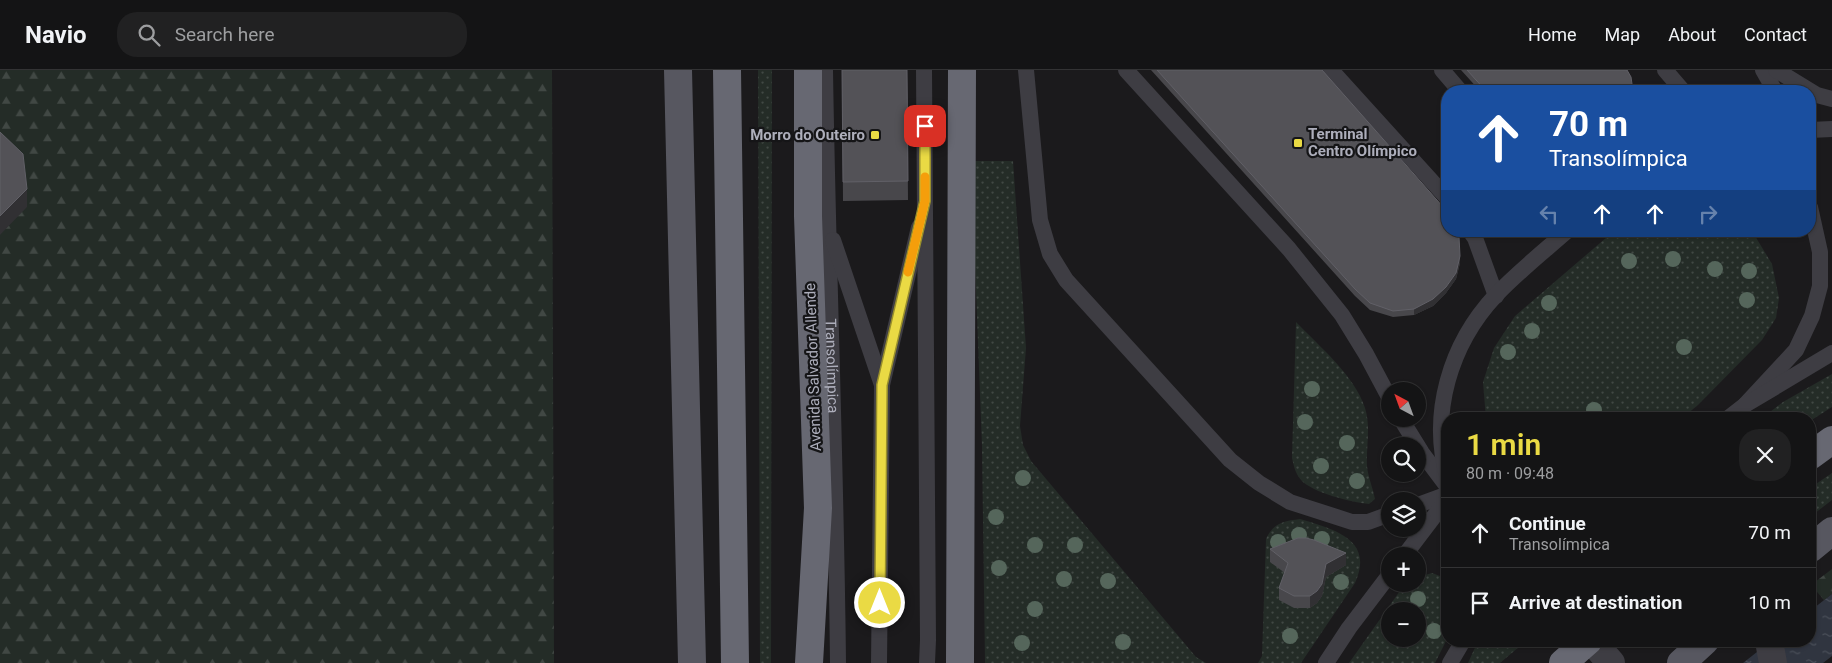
<!DOCTYPE html>
<html lang="en">
<head>
<meta charset="utf-8">
<style>
  body { margin:0; font-family:Roboto,sans-serif; background:#212122; color:#f1f3f6; height:100vh; display:flex; flex-direction:column; font-size:19px; white-space:nowrap }
  * { box-sizing:border-box; margin:0 }
  p { font-size:16px; color:#9d9ea0 }
  .icon { flex:none; width:28px; height:28px; fill:none; stroke:currentColor; stroke-width:2; stroke-linecap:round; stroke-linejoin:round }
  .map { position:relative; flex:1; overflow:hidden }
  .side { position:absolute; left:1441px; top:342px; width:375px; height:235px; display:flex; flex-direction:column; background:#141415; border-radius:20px; box-shadow:0 1px 4px #0004,0 0 0 1px #333334 }
  .side>* { flex:none }
  .guide { position:absolute; left:1441px; top:15px; width:375px; height:152px; border-radius:20px; box-shadow:0 1px 4px #0004,0 0 0 1px #333334; background:#1a4fa0; color:#fff; overflow:hidden }
  .needle { width:32px; rotate:319deg }
  .controls { position:absolute; left:1381px; top:312px; display:grid; gap:10px }
  .controls a { display:grid; place-items:center; width:45px; height:45px; border-radius:50%; background:#141415; box-shadow:0 1px 4px #0004,0 0 0 1px #333334; font-size:25px }
  .pin { position:absolute; display:grid; place-items:center; width:42px; height:42px; color:#fff; margin:-21px; border-radius:10px; box-shadow:0 2px 8px #0006 }
  .me { position:absolute; width:55px; margin:-28px; rotate:0deg; stroke-linejoin:round; filter:drop-shadow(0 0 4px #0008) }
  .turn { display:flex; align-items:center; gap:18px; height:105px; padding:0 25px; font-size:22px }
  .turn .icon { width:65px; height:65px; stroke-width:2.5 }
  .turn b { display:block; font-size:35px; line-height:42px }
  .lanes { display:flex; align-items:center; height:48px; padding:0 25px; background:#0003; justify-content:center; gap:25px; direction:ltr }
  .lanes .off { opacity:.35 }
  .round { display:grid; place-items:center; flex:none; width:52px; height:52px; border-radius:20px; background:#212122 }
  .summary { display:flex; align-items:center; justify-content:space-between; height:85px; padding:0 25px }
  h1 { font-size:30px; font-weight:600; line-height:38px; color:#eada44 }
  ul { padding:0; list-style:none }
  li { display:flex; align-items:center; gap:15px; height:70px; padding:0 25px; border-top:1px solid #333334 }
  li div { flex:1 }
  li b { display:block; font-size:19px }
  li em { font-style:normal }
  header { display:flex; align-items:center; gap:30px; box-sizing:border-box; height:70px; padding:0 25px; background:#141415; border-bottom:1px solid #333334 }
  header strong { font-size:24px }
  nav { display:flex; gap:28px; margin-inline-start:auto; font-size:18px }
  .search { width:350px; height:45px; background:#212122; display:flex; align-items:center; gap:12px; box-sizing:border-box; padding:0 18px; border-radius:20px; color:#9d9ea0; font-size:19px }
  .map>svg:first-child { display:block }
  .grass { fill:url(#grass-dots); fill-rule:evenodd }
  .forest { fill:url(#forest-firs) }
  .water { fill:url(#water-ripples) }
  .lines { fill:none; stroke-linecap:round; stroke-linejoin:round }
  .lane { stroke:#3e3d43; stroke-width:16 }
  .street { stroke:#3e3d43; stroke-width:28 }
  .primary { stroke:#575760; stroke-width:28 }
  .highway { stroke:#676872; stroke-width:28 }
  .tree { fill:#55665b }
  .wall { fill:#48474b }
  .shaded-wall { fill:#313033 }
  .building { fill:#535257; stroke:#616067 }
  .route-casing { stroke:#988e2c; stroke-width:12 }
  .route { stroke:#eada44; stroke-width:9 }
  .slow { stroke:#f59e0b; stroke-width:9 }
  .poi-dot { fill:#eada44; stroke:#151517; stroke-width:2 }
  .labels { text-anchor:middle; stroke-width:4.5; stroke-linejoin:round; paint-order:stroke }
  .poi-label { font-size:15px; font-weight:bold; fill:#adaebb; stroke:#151517; text-anchor:start }
  .street-label { font-size:15px; fill:#adaebb; stroke:#151517 }
</style>
</head>
<body>
<header>
<strong>Navio</strong>
<div class="search"><svg class="icon" aria-label="search" viewBox="0 0 24 24"><circle cx="10" cy="10" r="6"/><path d="M15 15l6 6"/></svg>Search here</div>
<nav><a>Home</a><a>Map</a><a>About</a><a>Contact</a></nav>
</header>
<div class="map">
<svg width="1832" height="593" viewBox="0 0 1832 593">
  <defs>
    <pattern id="grass-dots" width="8" height="8" patternUnits="userSpaceOnUse" patternTransform="scale(1.25)"><rect width="8" height="8" fill="#242c27"/><path d="M2 2h.1M6 6h.1" fill="none" stroke="#414844" stroke-width="1.8" stroke-linecap="round"/></pattern>
    <pattern id="forest-firs" width="22" height="20" patternUnits="userSpaceOnUse" patternTransform="scale(1.25)"><rect width="22" height="20" fill="#242c27"/><path d="M5 1l3.5 6h-7zM16 11l3.5 6h-7z" fill="#414844"/></pattern>
    <pattern id="water-ripples" width="26" height="14" patternUnits="userSpaceOnUse" patternTransform="scale(1.25)"><rect width="26" height="14" fill="#303540"/><path d="M2 4q2-2 4 0t4 0M15 11q2-2 4 0t4 0" fill="none" stroke="#4b505a"/></pattern>
  </defs>
  <rect width="100%" height="100%" fill="#1b1a1c"/>
  <!-- grass -->
  <path class="grass" d="M758,0H772L771,593H760Z
    M971,91H1013L1026,278L1020,356L1023,375L1031,391L1196,587L1206,593H985L982,376Z
    M1614,161H1752L1772,194L1779,228L1776,248L1762,270L1698,335L1681,349H1486L1483,312L1494,278L1515,246Z
    M1296,252C1319,276 1355,306 1365,338C1371,357 1366,377 1367,396C1368,407 1373,418 1375,429L1369,434C1351,432 1313,423 1301,410C1295,403 1294,396 1292,388Z
    M1832,304V337L1810,351V349H1761L1783,332Z
    M1832,403V430L1810,447V418Z
    M1300,449C1333,459 1375,469 1355,513L1301,593H1258L1262,586L1266,469C1273,453 1284,451 1300,449Z
    M1432,503L1448,509L1447,569L1435,593H1349L1402,518L1407,514H1418V507ZM1390,541H1418V569H1390Z
    M1478,571H1526L1500,593H1468Z"/>
  <!-- forest -->
  <path class="forest" d="M0,0H552L554,593H0Z
    M1832,499V524L1824,530L1811,515Z"/>
  <!-- water -->
  <path class="water" d="M1832,524V586L1823,593H1743L1771,571H1810V541Z"/>
  <g class="lines">
    <!-- lane -->
    <g class="lane">
      <path id="s1" d="M825,0C828,198 836,395 838,593"/>
      <path d="M924,0L928,570L927,593"/>
      <path d="M1026,0L1040,150L1050,184L1066,210L1230,390L1259,413L1290,432L1352,452H1368L1390,444"/>
      <path d="M1126,0L1289,179L1342,245L1366,284L1390,329"/>
      <path d="M1331,0L1448,129"/>
      <path d="M1442,0L1460,21"/>
      <path d="M1665,0L1683,21"/>
      <path d="M1763,0L1775,21"/>
      <path d="M1776,0L1817,25L1832,29"/>
      <path d="M1810,60L1832,59"/>
      <path d="M1470,161L1475,168L1496,226"/>
      <path d="M833,170L882,315"/>
      <path d="M1745,335L1796,280L1812,246L1820,216V182L1810,137"/>
      <path d="M1401,349L1422,383L1446,415"/>
      <path d="M1727,349L1745,335L1832,283"/>
      <path d="M1448,409C1429,344 1450,274 1496,225C1518,202 1543,182 1567,161"/>
      <path d="M1418,435L1448,424"/>
      <path d="M1404,486L1448,428"/>
      <path d="M879,593L882,315L919,157"/>
      <path d="M1326,593L1349,558L1390,504"/>
      <path d="M1450,593L1463,571"/>
    </g>
    <!-- street -->
    <path class="street" d="M1592,571L1611,593
      M1769,571L1773,593"/>
    <!-- primary -->
    <path class="primary" d="M678,0L692,593
      M1810,479L1832,461
      M1681,593L1705,571"/>
    <!-- highway -->
    <path class="highway" d="M727,0L735,593
      M808,0V146L818,438L809,593
      M1810,386L1832,370
      M960,593L962,0
      M1563,593L1588,571"/>
  </g>
  <!-- trees -->
  <g class="tree">
    <circle cx="1673" cy="189" r="8"/>
    <circle cx="1629" cy="191" r="8"/>
    <circle cx="1715" cy="199" r="8"/>
    <circle cx="1749" cy="201" r="8"/>
    <circle cx="1747" cy="230" r="8"/>
    <circle cx="1549" cy="233" r="8"/>
    <circle cx="1532" cy="261" r="8"/>
    <circle cx="1684" cy="277" r="8"/>
    <circle cx="1508" cy="282" r="8"/>
    <circle cx="1312" cy="319" r="8"/>
    <circle cx="1594" cy="340" r="8"/>
    <circle cx="1305" cy="352" r="8"/>
    <circle cx="1347" cy="373" r="8"/>
    <circle cx="1321" cy="396" r="8"/>
    <circle cx="1023" cy="408" r="8"/>
    <circle cx="1357" cy="411" r="8"/>
    <circle cx="996" cy="447" r="8"/>
    <circle cx="1299" cy="465" r="8"/>
    <circle cx="1322" cy="469" r="8"/>
    <circle cx="1278" cy="472" r="8"/>
    <circle cx="1035" cy="475" r="8"/>
    <circle cx="1075" cy="475" r="8"/>
    <circle cx="999" cy="498" r="8"/>
    <circle cx="1064" cy="509" r="8"/>
    <circle cx="1108" cy="511" r="8"/>
    <circle cx="1341" cy="512" r="8"/>
    <circle cx="1418" cy="529" r="8"/>
    <circle cx="1035" cy="539" r="8"/>
    <circle cx="1434" cy="561" r="8"/>
    <circle cx="1290" cy="566" r="8"/>
    <circle cx="1123" cy="572" r="8"/>
    <circle cx="1022" cy="573" r="8"/>
  </g>
  <!-- wall -->
  <path class="wall" d="M842,0H907L908,130L843,131Z
    M1151,0H1322L1460,193L1456,209L1446,223L1433,236L1414,245L1393,247L1370,240L1355,226Z
    M1461,0H1627L1633,21H1480Z
    M1270,479L1346,495L1326,507L1322,526L1317,533L1310,538H1294L1279,530V518L1285,503L1270,492Z"/>
  <!-- shaded-wall -->
  <path class="shaded-wall" d="M27,119V137L0,165V146Z
    M1460,186V193L1456,209L1446,223L1433,236L1414,245V239Z
    M1346,483V495L1326,507L1322,526L1317,533L1310,538V526L1326,494Z"/>
  <!-- building -->
  <path class="building" d="M842,0H907L908,111L843,112Z
    M1157,0H1322L1444,138L1448,144V161H1457L1459,167L1460,186L1456,203L1446,217L1433,229L1414,239L1393,241L1370,233L1355,219Z
    M1467,0H1627L1631,7L1633,21H1486Z
    M0,62L23,84L27,119L0,146Z
    M1298,468H1306L1314,470L1346,483L1326,494L1322,514L1317,521L1310,526H1294L1279,518L1288,493L1270,479Z"/>
  <g class="lines">
    <defs>
      <path id="route" d="M880,533L882,315L925,131V56"/>
    </defs>
    <!-- route casing -->
    <use href="#route" class="route-casing"/>
    <!-- route -->
    <use href="#route" class="route"/>
    <!-- slow -->
    <path class="slow" d="M908,202L925,131V107"/>
  </g>
  <!-- markers -->
  <g class="poi-dot">
    <rect x="870" y="60" width="10" height="10" rx="2.5"/>
    <rect x="1293" y="68" width="10" height="10" rx="2.5"/>
  </g>
  <g class="labels">
    <!-- poi labels -->
    <g class="poi-label">
      <text x="1308" y="69">Terminal<tspan x="1308" dy="17">Centro Olímpico</tspan></text>
      <text x="865" y="70" text-anchor="end">Morro do Outeiro</text>
    </g>
    <!-- street labels -->
    <g class="street-label">
      <text dy="5" stroke="none"><textPath href="#s1" startOffset="296">Transolímpica</textPath></text>
      <text transform="translate(813 297) rotate(-92)" y="5">Avenida Salvador Allende</text>
    </g>
  </g>
</svg>
<div class="controls">
<a><svg class="needle" viewBox="-14 -14 28 28"><path d="M0-13l5 13h-10z" fill="#e53935"/><path d="M0 13l5-13h-10z" fill="#9d9ea0"/></svg></a>
<a><svg class="icon" aria-label="search" viewBox="0 0 24 24"><circle cx="10" cy="10" r="6"/><path d="M15 15l6 6"/></svg></a>
<a><svg class="icon" aria-label="layers" viewBox="0 0 24 24"><path d="M12 4l9 5-9 5-9-5zM3 14l9 5 9-5"/></svg></a>
<a>+</a>
<a>−</a>
</div>
<div class="pin" style="left:925px;top:56px;background:#d93025"><svg class="icon" aria-label="arrive" viewBox="0 0 24 24"><path d="M6 21V4h12l-3 4 3 4H6"/></svg></div>
<svg class="me" style="left:880px;top:533px" viewBox="-20 -20 40 40"><circle r="17" fill="#eada44" stroke="#fff" stroke-width="3"/><path d="M0-11L8 9 0 5-8 9z" fill="#fff"/></svg>
<div class="guide">
<div class="turn"><svg class="icon" aria-label="ahead" viewBox="0 0 24 24"><path d="M12 20V5M6 11l6-6 6 6"/></svg><div><b>70 m</b>Transolímpica</div></div>
<div class="lanes"><svg class="icon off" aria-label="left" viewBox="0 0 24 24"><path d="M17 20v-9H6M10 6l-5 5 5 5"/></svg><svg class="icon" aria-label="ahead" viewBox="0 0 24 24"><path d="M12 20V5M6 11l6-6 6 6"/></svg><svg class="icon" aria-label="ahead" viewBox="0 0 24 24"><path d="M12 20V5M6 11l6-6 6 6"/></svg><svg class="icon off" aria-label="right" viewBox="0 0 24 24"><path d="M7 20v-9h11M14 6l5 5-5 5"/></svg></div>
</div>
<section class="side">
<div class="summary"><div><h1>1 min</h1><p>80 m · 09:48</p></div><a class="round"><svg class="icon" aria-label="close" viewBox="0 0 24 24"><path d="M6 6l12 12M18 6L6 18"/></svg></a></div>
<ul>
<li><svg class="icon" aria-label="ahead" viewBox="0 0 24 24"><path d="M12 20V5M6 11l6-6 6 6"/></svg><div><b>Continue</b><p>Transolímpica</p></div><em>70 m</em></li>
<li><svg class="icon" aria-label="arrive" viewBox="0 0 24 24"><path d="M6 21V4h12l-3 4 3 4H6"/></svg><div><b>Arrive at destination</b></div><em>10 m</em></li>
</ul>
</section>
</div>
</body>
</html>
